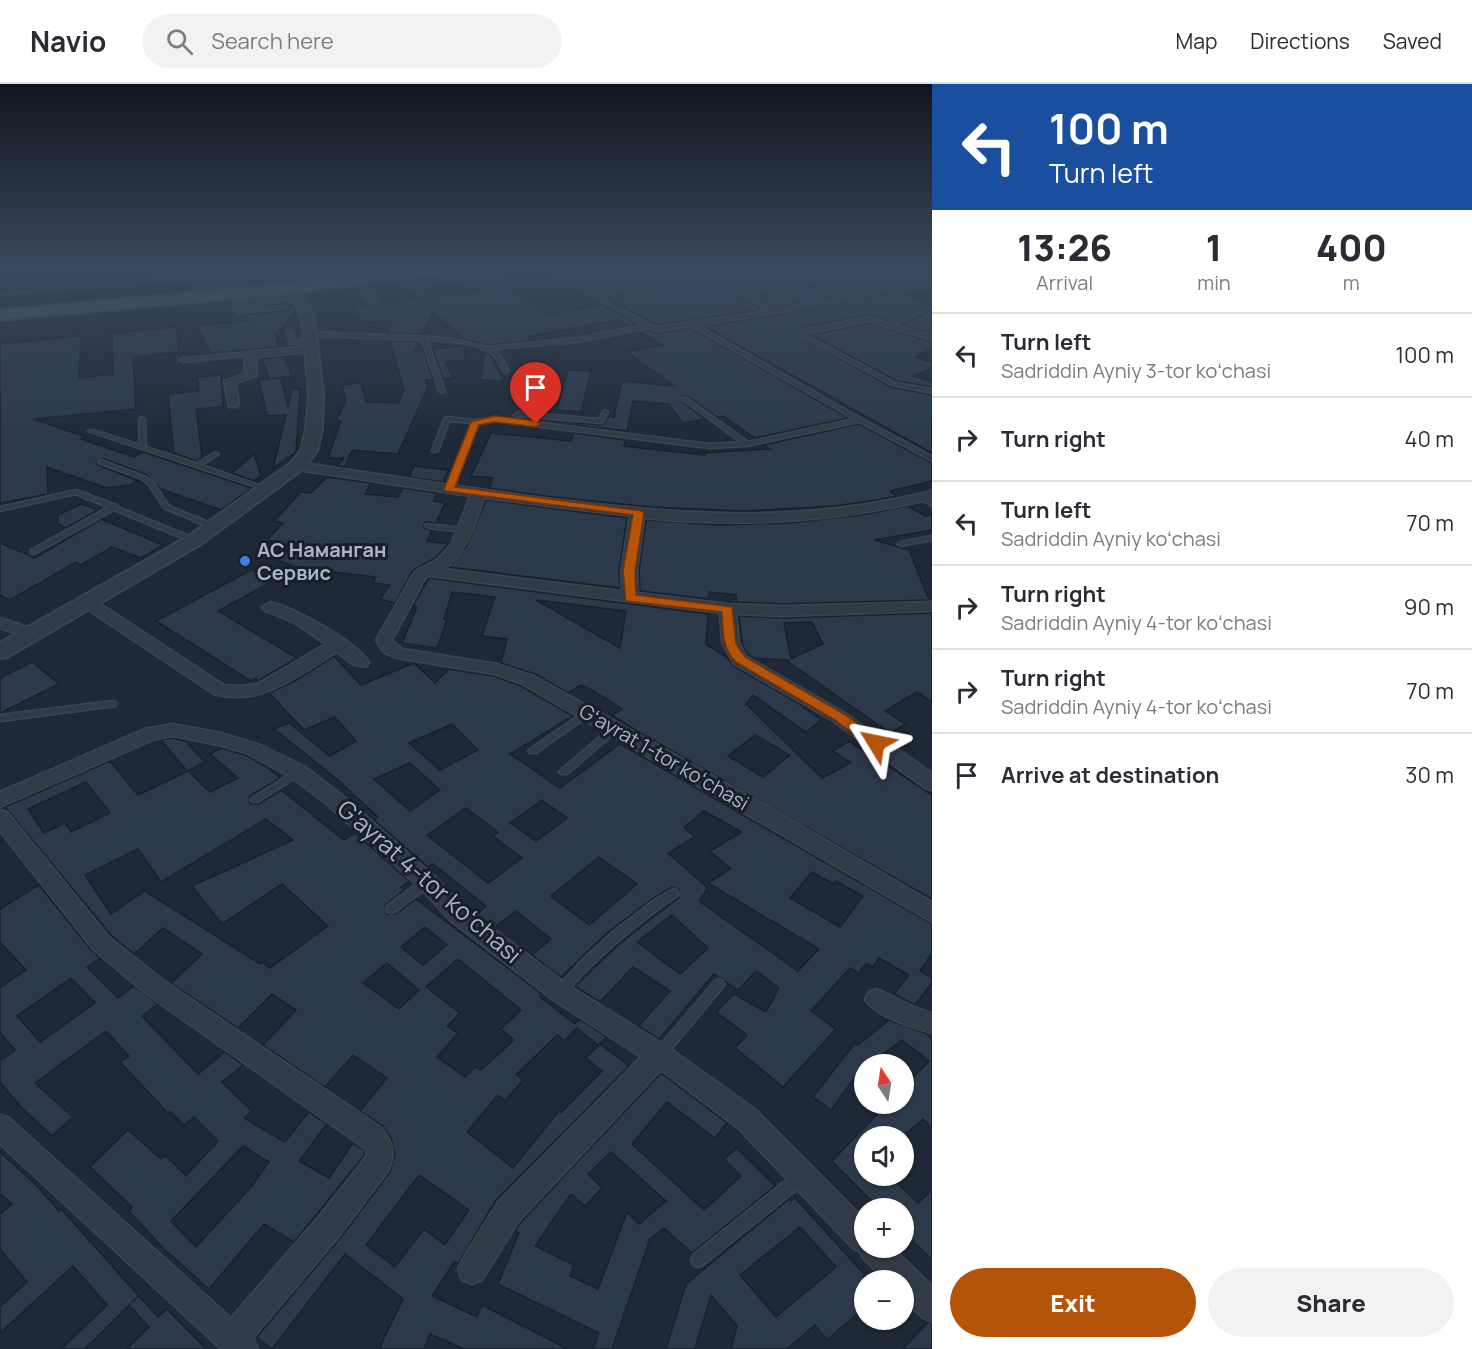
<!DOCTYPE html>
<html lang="en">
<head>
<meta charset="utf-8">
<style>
  body { margin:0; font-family:Manrope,sans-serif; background:#f2f2f3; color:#2b2b33; height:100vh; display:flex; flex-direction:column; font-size:22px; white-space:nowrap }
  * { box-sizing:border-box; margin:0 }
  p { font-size:20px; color:#7c7c81 }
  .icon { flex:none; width:33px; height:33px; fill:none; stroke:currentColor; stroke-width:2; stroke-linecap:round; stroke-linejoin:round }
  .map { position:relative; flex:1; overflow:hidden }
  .drawer { display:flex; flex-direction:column; background:#fff; width:540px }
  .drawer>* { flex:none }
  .banner { background:#1a4fa0; color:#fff; overflow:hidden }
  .needle { width:39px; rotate:348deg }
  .tools { position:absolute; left:854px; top:970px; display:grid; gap:12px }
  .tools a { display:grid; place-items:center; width:60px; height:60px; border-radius:50%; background:#fff; box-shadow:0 2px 4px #0004; font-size:30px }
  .pin { position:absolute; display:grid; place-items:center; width:51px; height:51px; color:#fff; margin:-62px -26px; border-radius:50% 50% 50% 0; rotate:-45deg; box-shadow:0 0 6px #0007 }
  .pin .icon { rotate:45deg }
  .me { position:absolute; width:66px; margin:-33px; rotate:305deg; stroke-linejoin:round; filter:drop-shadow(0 0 4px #0008) }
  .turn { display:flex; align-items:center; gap:21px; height:126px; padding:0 18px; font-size:27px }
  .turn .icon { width:78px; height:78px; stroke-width:2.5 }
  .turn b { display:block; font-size:42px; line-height:51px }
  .eta { display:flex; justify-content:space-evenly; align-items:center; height:102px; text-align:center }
  .eta b { font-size:36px; font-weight:800; line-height:42px }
  .button { display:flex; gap:12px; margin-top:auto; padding:12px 18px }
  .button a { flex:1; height:69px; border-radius:36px; background:#b45309; color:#fff; font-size:24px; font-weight:800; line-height:69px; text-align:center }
  .button a+a { background:#f2f2f3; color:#2b2b33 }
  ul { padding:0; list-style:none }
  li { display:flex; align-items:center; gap:18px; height:84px; padding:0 18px; border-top:2px solid #e1e1e2 }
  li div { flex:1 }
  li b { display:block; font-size:22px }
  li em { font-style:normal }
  header { display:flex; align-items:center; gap:36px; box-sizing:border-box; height:84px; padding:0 30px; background:#fff; border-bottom:2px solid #e1e1e2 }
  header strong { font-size:28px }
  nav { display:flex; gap:33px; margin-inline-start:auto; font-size:21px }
  .search { width:420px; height:54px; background:#f2f2f3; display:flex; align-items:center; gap:15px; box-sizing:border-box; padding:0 21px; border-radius:33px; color:#7c7c81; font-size:22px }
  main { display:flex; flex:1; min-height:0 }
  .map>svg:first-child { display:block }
  .building { fill:#2c394b; stroke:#19212d; stroke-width:1.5; fill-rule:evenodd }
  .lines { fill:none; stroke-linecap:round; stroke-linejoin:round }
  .service-casing { stroke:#3b4350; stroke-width:3 }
  .minor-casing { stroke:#3b4350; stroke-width:3 }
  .tertiary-casing { stroke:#3b4350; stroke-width:4 }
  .primary-casing { stroke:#3b4350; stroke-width:4 }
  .service { fill:#313a47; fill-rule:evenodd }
  .minor { fill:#313a47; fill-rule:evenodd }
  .tertiary { fill:#313a47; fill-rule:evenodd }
  .primary { fill:#4f5967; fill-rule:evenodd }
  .route { fill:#b45309; stroke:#753606; stroke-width:1.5 }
  .shop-dot { fill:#3f7fe0; stroke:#171f2b; stroke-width:2 }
  .labels { text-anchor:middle; stroke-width:6; stroke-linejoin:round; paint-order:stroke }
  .poi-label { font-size:20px; font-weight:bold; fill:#abb4c4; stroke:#171f2b; text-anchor:start }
  .street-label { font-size:20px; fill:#abb4c4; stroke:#171f2b }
  .near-street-label { font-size:24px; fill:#abb4c4; stroke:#171f2b }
</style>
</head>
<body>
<header>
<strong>Navio</strong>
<div class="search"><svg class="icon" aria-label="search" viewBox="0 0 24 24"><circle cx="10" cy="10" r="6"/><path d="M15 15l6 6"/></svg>Search here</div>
<nav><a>Map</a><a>Directions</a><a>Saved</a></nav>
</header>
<main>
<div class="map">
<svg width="932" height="1265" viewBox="0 0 932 1265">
  <rect width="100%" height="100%" fill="#1e2836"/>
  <!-- building -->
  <path class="building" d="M660,185H716L595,207L575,195L598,192L603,195Z
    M728,185H861V187L745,206L721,190Z
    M919,189L932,194V206L907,211L932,222V250L901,241L931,226L924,222L890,238L869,231L804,243L796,250L891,303L932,311V369L704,242L772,232L909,205L911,199L904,193Z
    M880,191L899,200L773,224L754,212Z
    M713,195L761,226L658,241L606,213Z
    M509,202L547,231L603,221L637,240L629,242L619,236L529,252L533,255L519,258L487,261L464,255L433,228L422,250L387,249L393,236L364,239L352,224L368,222L356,205L372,203L386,220Z
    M295,223L296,227L276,250L278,263L211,269L196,241L248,237L246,231L284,227Z
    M869,239L932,258V265L915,273L932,279V283L914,292L932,298V303L897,297L811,251Z
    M176,243L179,268L133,273L136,325L33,335L86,353L81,355L134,373L143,368L252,404L221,426L161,405L147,391L102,374L96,378L98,381L143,399L138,397L130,401L107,404L47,383L48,410L0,419V260L81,252L79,294L113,290L112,249Z
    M691,244L848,334L755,354L723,332L717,333L688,312H683L682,318L705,335L683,339L668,320L633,317L627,347L577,341V339L601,341L605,339L609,332L614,333L622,297L674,302L627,268L662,261L640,248L648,246L658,249Z
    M390,257L418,258L414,267L423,266L433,296H426L428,303L398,370L352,366L345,383L337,382L344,374H328L341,337H336L346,317L342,301L361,299L366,318L398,319L404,306Z
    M464,262L465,276L446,278L453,294L443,295L433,265Z
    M484,268L490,271L504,297L481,296Z
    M284,272L292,292L269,295L262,275Z
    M568,286L591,287L581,328L557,326Z
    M221,291L223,323L196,325L202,373L196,377L174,369L168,310L199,307L197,293Z
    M281,294L288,323L292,304L300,306L296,368L273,384L286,331L267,332L259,296Z
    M859,340L932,379V397L890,407L896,412L882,415L835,422L743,427L651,423L553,413L489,404L493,394L471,392L491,349L571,357L574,349L625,356L624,362L705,371L704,369L770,365L764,361Z
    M254,370L261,392L254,397L232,389Z
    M414,382L448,386L443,398L409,393Z
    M327,393L371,399L365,410L398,413L403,404L437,409L433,417L445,419L436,439L425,438L423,443L432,447L427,457L448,460L437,473L413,486L395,519L380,515L390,501L373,499L376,493L334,488L323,493L272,474L295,462L267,456L283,439L274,437L301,408L311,409Z
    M486,416L627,434L619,487L620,504L449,483L466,463Z
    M81,420L98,426L66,444L58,440V431Z
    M908,422L925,432L932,431V446L874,456L909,466L929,516L782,520L737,518L736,511L709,508V515L640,507L639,487L646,436L717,441L789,439L861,431Z
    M101,435L163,461L141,474L112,463L81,481L76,478L10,516L0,511V459L35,474Z
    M251,486L273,497L218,527L297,574L258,597L256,594L251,597L156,537Z
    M429,494L708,530L706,560L728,574L733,582L798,619L821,636L806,648L753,611L746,620L822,694L851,679L833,667L849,657L932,711V815L637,647L612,631L622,625L594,607L581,601L568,609L535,590L501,579L507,555L482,552L495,513L452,508L444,535L447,536L437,564L402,559L417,523L413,522ZM536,516L626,527L620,564ZM755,651L790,671L763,693L728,672Z
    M932,529V618L917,608L885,627L906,640L890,649L787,577L789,576L754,574L748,570L743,562L739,532L782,534ZM812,538L823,560L791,575L784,539Z
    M334,572L361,601L414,579L435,599L449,585L493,592L521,602L573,632L510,670L560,704L620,660L932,840V869L920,887L932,894V899L915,921L894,910L909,891L879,874L873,883L866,879L859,889L850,884L811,927L836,945L783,1003L735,964L747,951L716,928L734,910L766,928L779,904L756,887L738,906L714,890L659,955L639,942L670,907L633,883L600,918L575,902L619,860L678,814L679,805L672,803L652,815L607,849L561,893L532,871L551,855L516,827L495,843L477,830L486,822L433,780L428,783L374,736L378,733L338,696L274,645L289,639L330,672L356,657L335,633L304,646L269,609L295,597ZM452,640L478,666L440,686L409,659ZM410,679L440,706L410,727L374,695ZM542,716L567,734L536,757L510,739ZM466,724L498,748L493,752L522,774L488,799L427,751ZM704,727L742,748L710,767L731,785L708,799L819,865L798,887L699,817L708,804L668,769L695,753L684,743ZM599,773L637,800L589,841L551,812ZM812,788L834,800L836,797L863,812L840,843L790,814ZM672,831L708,864L680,890L637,858Z
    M32,578L59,600L0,629V594Z
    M172,654L185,657L205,678L187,687L161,656Z
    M221,664L245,671L267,683L280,694L250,712L248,716L250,720H259L281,706L344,756L355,749L409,797L401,803L404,806L385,821L386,830H396L416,815L542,910L540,913L575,940L579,935L607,953L598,961L577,944L564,957L557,951L516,991L523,996L505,1017L498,1011L467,1048L513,1084L559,1027L561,1029L602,987L586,974L600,960L629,982L496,1116L458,1180L454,1178L432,1212L477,1233L482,1221L568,1265H464L430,1250L424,1265H379L403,1215L345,1170L272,1265L257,1253L342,1152L390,1088L395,1070L391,1054L383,1042L360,1027L387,994L353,971L325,1003L263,961L296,926L272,910L238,944L171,899L202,870L163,844L134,870L111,851L5,723L110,677L138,711L188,687L210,708L238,694L210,670ZM86,698L110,729L71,748L65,739L44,749L28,725ZM266,735L293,756L192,802L222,840L282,800L328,842L270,884L261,878L260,880L145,807L111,830L85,791L138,765L161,798ZM425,843L447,861L423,881L401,863ZM458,875L521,926L501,945L514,956L481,986L475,983L465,993L437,973L458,949L447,942L460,929L426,903ZM387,879L419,906L399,925L363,899ZM419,1091L469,1126L445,1161L424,1145L395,1183L366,1161Z
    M39,801L91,866L100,874L87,883L118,914L134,902L158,920L142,932L198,990L225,968L243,981L222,998L252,1027L244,1034L285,1058L309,1028L327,1040L299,1077L329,1094L353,1059L365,1067L364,1072L294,1158L264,1140L209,1205L164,1165L129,1127L132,1123L90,1083L128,1046L161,1075L165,1071L186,1092L218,1057L194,1033L184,1041L170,1027L168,1029L120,978L129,972L106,947L35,999L73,1033L52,1052L21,1023L0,998V977L15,966L0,948V904L26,886L0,858V825ZM71,894L95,919L40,958L17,932ZM243,1062L269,1078L251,1103L196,1163L171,1137Z
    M889,936L925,949L932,955V1044L923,1035L902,1053H864V1092H890L918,1119L932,1106V1176L903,1148V1125H880L832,1077L887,1020H903V1004L929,977L902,956L868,981H864L831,1026L813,1013L855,959L858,961Z
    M661,989L727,1039L715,1054L667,1018L632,1060L704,1126L741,1092L724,1075L737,1064L775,1102L692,1169L664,1144L650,1155L612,1265H593L599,1249L498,1200L519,1149L515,1146L520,1139ZM611,1068L666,1117L639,1140L627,1128L598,1205L570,1192L574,1181L535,1162L571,1110L585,1122L602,1104L588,1090Z
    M0,1068L35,1100L59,1127L61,1125L139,1212L131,1219L139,1212L158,1233L167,1225L206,1265H127L149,1243L129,1221L85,1265H61L107,1221L73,1182L0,1249V1223L27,1198L0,1165V1130L12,1120L0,1109Z
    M795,1114L864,1190V1224L827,1256L815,1241L787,1265H731L737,1242L711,1211L695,1265H666L686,1200L789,1115L791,1117ZM800,1143L836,1183L776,1233L740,1191Z
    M928,1238L932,1240V1265H903Z"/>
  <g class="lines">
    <defs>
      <path id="service" d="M288,185H303L311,195L307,196L299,187L0,211V209Z
        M519,185H529L414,203L424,212V213L422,214L408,202Z
        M548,185H553L564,191L618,185H629L627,186L568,194L595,209L709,190L721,185H726L716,190L745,208L889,185L887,187L909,199V203L772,230L697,241L862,335L932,372V377L859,338L747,362L709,364L495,337L478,339L452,405L449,407L446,405L471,339L449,337L438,367L433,368L432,367L444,335L447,333L475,336L495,333L511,335L516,329L518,328L599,335L603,327L605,326L608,328L604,337L601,339L520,332L517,336L709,360L741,358L683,316V314H687L748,358L854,335L691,242L658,247L648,244L578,258L493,265C501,270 505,279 509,287L506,289C500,284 499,275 492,270C478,258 445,257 427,256L445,307L442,309L439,307L422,256L309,252L306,250L309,248L436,253L462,257L487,263L578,254L643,241L561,194ZM882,188L905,201L773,226L748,211ZM713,193L767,227L658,243L650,241L599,212Z
        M385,192L389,193L376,200L337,203L335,202L337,201L375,198Z
        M300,213H302V215L240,221V225L286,222V224L284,225L238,229L235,227L234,220L237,218Z
        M924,224L929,225L895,241L932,252V256L869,237L804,250L896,299L932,305V309L892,301L798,250L804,245L869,233L890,240Z
        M287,246L292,247L294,257L309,255L312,257L309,259L290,260Z
        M250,268L253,270L252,271L183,278L180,276L183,274Z
        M142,333L145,335L146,363L196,379L214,369H218V371L202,381L270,405L269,406H265L88,347L93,346L140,361L139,335Z
        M101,376L146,393L154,399L169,422L218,442L214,444H211L164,424L149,401L142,395L99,379L98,378Z
        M76,406L113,420L117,421L118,423L199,456L198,458H192L114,426L34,470H31V466L108,423L75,410L0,427V423Z
        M923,412L932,417V422L921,415L920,414Z
        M426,440L465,444L469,446L465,448L429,444L425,442Z
        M932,452V456L901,462L897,460L901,458Z
        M113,617L116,618L117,620L116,622L0,637V631Z
        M587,626L591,629L590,631L536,669H530L528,667L530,665Z
        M614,642L619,645L617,647L567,690H561L559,688L561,686L611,643Z
        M298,685L301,686L303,688L301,690L258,718H252L250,716L252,714Z
        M427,794L431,795L432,798L431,801L395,828L391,829L387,828L386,825L387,822L423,795Z
        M673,805L677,806L678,809L677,812C635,841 597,873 564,911L560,913L556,911L554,908L556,905L582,876L609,851L653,817Z
        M719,895L723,897L725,900L723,903L663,975L659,976L655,975L653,971L655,967L715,897Z
        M800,1087L805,1089L807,1094L805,1099L703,1181L698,1183L693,1181L691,1176L693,1171L795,1089Z"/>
      <path id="minor" d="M312,262L317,265L316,267L256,273V292L236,299L239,320L237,323H229L224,297L244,290L246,268Z
        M297,378C382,391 468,404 553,415C689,431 797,440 932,407V415C837,438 742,444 644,434L637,487L638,509L728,520L782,522L932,518V526L930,527L782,532L736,530L739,559L746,572L845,629L932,689V706L925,704L833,637L734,580L722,559L720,529L429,492L426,493L392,556L402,565L497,580L534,592L774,726L932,818V838L522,600L494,590L397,574L383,568L376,556L415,487L438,475L452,459L470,412L292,385L290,382L292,379ZM484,414L630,432L621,487L622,507L444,485C467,469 475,439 484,414Z
        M87,513L93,515L224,601L240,602L257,600L326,560L293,538L264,526L262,523L270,518C295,524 355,557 369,578L367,582C354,585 346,575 337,568C298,591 262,623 214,610L81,521L79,518Z
        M0,534L39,547L41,550L33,555L0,544Z
        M173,640L221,649L260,661L305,683L337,707L434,792L467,825L568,901L668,963L756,1026L864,1135V1164H893L932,1202V1238L922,1233L903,1215V1197H886L863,1174L860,1168L854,1165L738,1044L661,986L518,1138L482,1196L472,1200L462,1196L458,1186L462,1176L498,1118L641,973L552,915L451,837L420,804L323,717L291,693L246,669L219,661L173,652L155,655L0,723V708L145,645Z
        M0,726L7,728L109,853L160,894L382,1044C393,1059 396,1070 388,1087L340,1151L253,1254L258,1265H221L0,1060V1031L9,1034L231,1234L320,1131L366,1073L367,1066L144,908L93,865L0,747Z
        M877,905L919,925L932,929V949C914,944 874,932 865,915L869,908Z"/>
      <path id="tertiary" d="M290,193L296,197L314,233L323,310L322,346L317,367L303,385L201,460L7,573L0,574V559L189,452L291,379L301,366L306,346L309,310L302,233L284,197Z"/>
      <path id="primary" d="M413,185H454L447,189L294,209L0,236V226L294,199Z"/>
    </defs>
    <!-- service casing -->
    <use href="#service" class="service-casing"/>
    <!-- minor casing -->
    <use href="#minor" class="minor-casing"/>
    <!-- tertiary casing -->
    <use href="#tertiary" class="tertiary-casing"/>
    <!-- primary casing -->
    <use href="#primary" class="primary-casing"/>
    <!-- service -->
    <use href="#service" class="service"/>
    <!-- minor -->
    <use href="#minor" class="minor"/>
    <!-- tertiary -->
    <use href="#tertiary" class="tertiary"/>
    <!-- primary -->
    <use href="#primary" class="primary"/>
  </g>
  <!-- sky -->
  <linearGradient id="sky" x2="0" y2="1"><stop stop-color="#10161e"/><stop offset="0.51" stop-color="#3b485d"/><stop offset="1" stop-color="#3b485d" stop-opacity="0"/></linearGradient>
  <rect width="932" height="362" fill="url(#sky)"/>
  <!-- route -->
  <path class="route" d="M495,332L536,337L540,340L536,343L495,338L479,341L455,403L642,427L644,429L635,487L636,511L732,523L736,560L745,573L844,630L881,656L883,659L881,663H871L835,636L736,578C722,564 723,548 722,528L626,517L623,487L633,431L446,407L444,405L471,338Z"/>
  <!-- markers -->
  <circle class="shop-dot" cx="245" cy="477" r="6"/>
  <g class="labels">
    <!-- poi labels -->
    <g class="poi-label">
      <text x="257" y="473">АС Наманган<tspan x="257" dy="23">Сервис</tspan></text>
    </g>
    <!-- street labels -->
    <g class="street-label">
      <text transform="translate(664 673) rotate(30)" y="7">Gʻayrat 1-tor koʻchasi</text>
    </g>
    <!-- near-street labels -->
    <g class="near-street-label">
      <text transform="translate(429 798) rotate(41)" y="8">G'ayrat 4-tor koʻchasi</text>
    </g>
  </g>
</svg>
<div class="tools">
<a><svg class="needle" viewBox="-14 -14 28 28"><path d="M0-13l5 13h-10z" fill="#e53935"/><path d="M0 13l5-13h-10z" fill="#7c7c81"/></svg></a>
<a><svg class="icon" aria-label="sound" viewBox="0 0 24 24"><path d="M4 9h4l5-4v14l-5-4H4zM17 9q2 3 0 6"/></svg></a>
<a>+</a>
<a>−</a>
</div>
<div class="pin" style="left:536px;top:340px;background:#d93025"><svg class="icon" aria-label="arrive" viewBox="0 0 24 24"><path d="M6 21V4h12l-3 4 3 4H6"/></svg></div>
<svg class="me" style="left:876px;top:659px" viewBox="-20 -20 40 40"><path d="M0-17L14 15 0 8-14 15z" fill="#b45309" stroke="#fff" stroke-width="4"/></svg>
</div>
<section class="drawer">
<div class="banner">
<div class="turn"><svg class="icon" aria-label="left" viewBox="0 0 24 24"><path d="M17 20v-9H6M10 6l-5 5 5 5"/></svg><div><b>100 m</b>Turn left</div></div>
</div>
<div class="eta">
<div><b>13:26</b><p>Arrival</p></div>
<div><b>1</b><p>min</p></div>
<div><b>400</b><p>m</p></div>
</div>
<ul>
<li><svg class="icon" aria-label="left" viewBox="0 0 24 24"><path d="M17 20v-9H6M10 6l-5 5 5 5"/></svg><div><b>Turn left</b><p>Sadriddin Ayniy 3-tor koʻchasi</p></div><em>100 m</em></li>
<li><svg class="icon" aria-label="right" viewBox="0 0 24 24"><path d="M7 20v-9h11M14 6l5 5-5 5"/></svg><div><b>Turn right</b></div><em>40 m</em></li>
<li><svg class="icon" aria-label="left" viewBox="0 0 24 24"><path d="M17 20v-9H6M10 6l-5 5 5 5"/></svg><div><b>Turn left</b><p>Sadriddin Ayniy koʻchasi</p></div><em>70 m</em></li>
<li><svg class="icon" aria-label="right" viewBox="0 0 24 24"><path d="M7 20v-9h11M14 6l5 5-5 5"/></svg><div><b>Turn right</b><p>Sadriddin Ayniy 4-tor koʻchasi</p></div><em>90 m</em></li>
<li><svg class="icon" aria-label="right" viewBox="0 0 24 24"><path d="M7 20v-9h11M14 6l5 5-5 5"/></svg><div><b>Turn right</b><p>Sadriddin Ayniy 4-tor koʻchasi</p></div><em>70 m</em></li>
<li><svg class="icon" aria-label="arrive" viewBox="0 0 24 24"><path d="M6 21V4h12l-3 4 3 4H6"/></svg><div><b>Arrive at destination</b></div><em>30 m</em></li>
</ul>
<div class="button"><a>Exit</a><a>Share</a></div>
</section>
</main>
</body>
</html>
